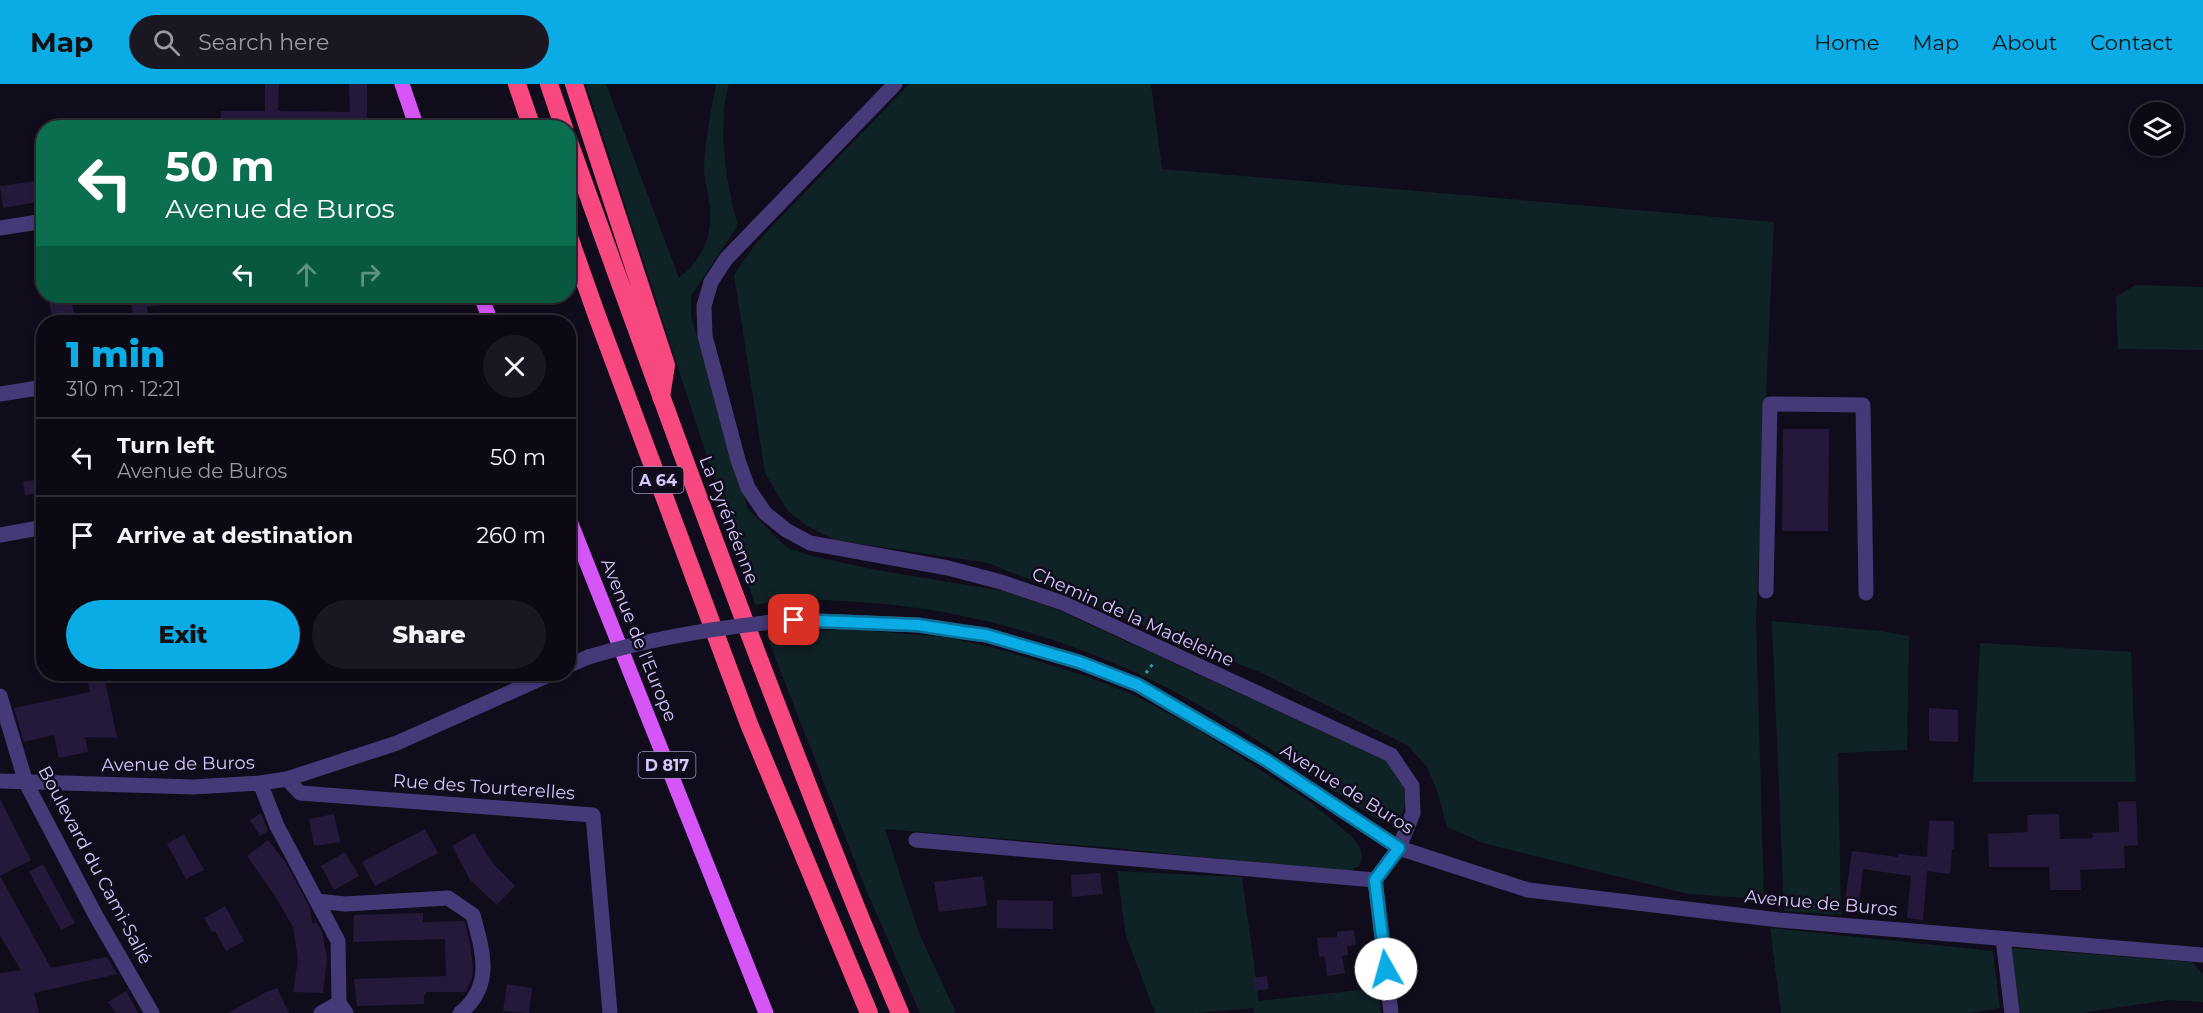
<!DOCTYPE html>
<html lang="en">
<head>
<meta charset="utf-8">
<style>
  body { margin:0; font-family:Montserrat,sans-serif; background:#1b1722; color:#f1f3f6; height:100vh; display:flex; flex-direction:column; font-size:22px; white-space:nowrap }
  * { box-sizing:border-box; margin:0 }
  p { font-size:20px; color:#9a9aa0 }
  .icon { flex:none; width:33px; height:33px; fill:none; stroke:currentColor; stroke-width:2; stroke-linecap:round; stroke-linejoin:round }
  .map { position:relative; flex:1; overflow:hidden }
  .details { position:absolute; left:36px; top:231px; width:540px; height:366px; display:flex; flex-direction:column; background:#0d0914; border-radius:24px; box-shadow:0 3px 9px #0003,0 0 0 2px #2d2a34 }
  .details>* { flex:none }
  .guide { position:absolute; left:36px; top:36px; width:540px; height:183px; border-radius:24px; box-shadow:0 3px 9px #0003,0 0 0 2px #2d2a34; background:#0b6e4f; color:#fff; overflow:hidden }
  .buttons { position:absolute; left:2130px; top:18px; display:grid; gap:12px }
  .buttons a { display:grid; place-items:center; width:54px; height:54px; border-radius:50%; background:#0d0914; box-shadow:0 3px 9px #0003,0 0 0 2px #2d2a34; font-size:30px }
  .pin { position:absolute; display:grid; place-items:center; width:51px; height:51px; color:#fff; margin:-26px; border-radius:12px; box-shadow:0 3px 9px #0006 }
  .me { position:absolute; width:66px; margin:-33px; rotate:353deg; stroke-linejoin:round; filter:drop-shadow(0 0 4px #0008) }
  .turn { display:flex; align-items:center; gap:21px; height:126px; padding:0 30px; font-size:27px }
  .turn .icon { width:78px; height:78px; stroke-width:2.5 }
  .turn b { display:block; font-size:42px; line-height:51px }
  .lanes { display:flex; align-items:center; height:57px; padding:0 30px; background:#0003; justify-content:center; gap:30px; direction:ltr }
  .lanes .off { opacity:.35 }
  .round { display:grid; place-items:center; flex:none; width:63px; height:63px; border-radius:32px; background:#1b1722 }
  .summary { display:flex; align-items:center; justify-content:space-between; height:102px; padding:0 30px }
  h1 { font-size:36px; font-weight:800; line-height:45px; color:#0bace6 }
  .cta { display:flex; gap:12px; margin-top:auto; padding:12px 30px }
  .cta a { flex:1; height:69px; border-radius:36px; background:#0bace6; color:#111; font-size:24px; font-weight:800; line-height:69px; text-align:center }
  .cta a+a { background:#1b1722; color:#f1f3f6 }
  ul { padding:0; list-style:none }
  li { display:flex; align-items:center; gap:18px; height:78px; padding:0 30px; border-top:2px solid #2d2a34 }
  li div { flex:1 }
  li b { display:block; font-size:22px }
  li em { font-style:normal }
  header { display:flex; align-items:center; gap:36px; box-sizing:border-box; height:84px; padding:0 30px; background:#0bace6; color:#111 }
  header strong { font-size:28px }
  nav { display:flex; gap:33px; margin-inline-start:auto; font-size:21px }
  .search { width:420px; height:54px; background:#1b1722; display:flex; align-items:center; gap:15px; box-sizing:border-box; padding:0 21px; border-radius:33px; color:#9a9aa0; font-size:22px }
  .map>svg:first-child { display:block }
  .green { fill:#0f2225 }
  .building { fill:#25193b }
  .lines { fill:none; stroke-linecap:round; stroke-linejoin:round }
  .path { stroke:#329ba7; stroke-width:3; stroke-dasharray:3 4.5; stroke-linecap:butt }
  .minor { stroke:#463978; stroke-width:15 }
  .major { stroke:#d555f7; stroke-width:15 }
  .highway { stroke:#f74980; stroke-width:18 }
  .minor-bridge { stroke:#463978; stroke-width:15 }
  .route-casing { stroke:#077096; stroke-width:15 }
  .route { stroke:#0bace6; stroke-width:10 }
  .labels { text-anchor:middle; stroke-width:5; stroke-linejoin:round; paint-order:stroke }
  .shield { fill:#110c1b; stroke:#9c90b8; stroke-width:1.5 }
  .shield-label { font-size:16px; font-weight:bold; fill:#d7c8fc }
  .street-label { font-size:18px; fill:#d7c8fc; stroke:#110c1b }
</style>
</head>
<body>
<header>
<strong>Map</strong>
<div class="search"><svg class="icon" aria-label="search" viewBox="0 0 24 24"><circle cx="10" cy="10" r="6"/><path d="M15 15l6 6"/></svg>Search here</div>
<nav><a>Home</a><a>Map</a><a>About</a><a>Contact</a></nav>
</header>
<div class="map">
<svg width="2203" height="929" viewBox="0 0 2203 929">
  <rect width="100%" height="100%" fill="#110c1b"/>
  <!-- green -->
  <path class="green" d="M586,0H606L679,194C705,173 714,148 709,116C707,105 704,94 704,83C705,56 711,27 716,0H729C717,40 726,101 738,141L691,212V232L748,425L787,464L812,472L877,486L1003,507L1058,526L1388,678C1402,695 1412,713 1400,734L1383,739C1325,702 1269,662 1211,628C1099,562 970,522 841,517C826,516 810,515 795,515C782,516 768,519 755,521Z
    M909,0H1151L1162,85L1774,138L1756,535L1764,815L1688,810L1483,759L1447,743L1438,710L1427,683L1407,661L1264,590L988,479L835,456L807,442L787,426L765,389L734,191L756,159Z
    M2135,201L2203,203V266L2118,265L2116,213Z
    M1772,537L1880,547L1909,552L1907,666L1838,669L1841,831L1784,827Z
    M849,545L945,553L995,564L1086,592L1134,611L1194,643L1312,719L1352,753L1360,764L1362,773L1359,782L1348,788L1114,764L885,745L919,849L956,929H920L864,801L766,550Z
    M1980,559L2131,568L2136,698H1973Z
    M1117,787L1242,793L1259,917L1378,904L1381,929H1254L1253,924L1196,929H1155L1126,852Z
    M1770,844L1993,867L2000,924L1968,929H1781Z
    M2011,864L2192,878L2203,890V918L2169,916L2081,929H2019Z"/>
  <!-- building -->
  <path class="building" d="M265,0H279L278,27L350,28L349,0H367V44H221V27H265Z
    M44,96V117L3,124L0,102Z
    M48,212H71L75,238H53Z
    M130,212H168L169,220L147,223L149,238H134Z
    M1783,345H1829L1828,447H1782Z
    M44,395V408L25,411L23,398Z
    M105,596L117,654L85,653L88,668L59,674L54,651L24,658L14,624L90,608L88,599Z
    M1929,624L1958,626V658L1929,657Z
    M0,715L31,776L0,792L51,884L107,873L117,890L34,909L39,929H0V889L21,886L0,852Z
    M2136,717L2138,761L2124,762L2125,784L2080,786L2081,806H2050L2049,783H1989L1988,750L2028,748L2027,731L2059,730L2060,755L2093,754L2092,749L2119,748L2118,718Z
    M261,729L268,747L260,752L250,736Z
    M334,730L340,758L314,762L309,735Z
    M1929,737H1954V765H1952L1950,790L1927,787L1923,836L1907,834L1911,792L1863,785L1859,818L1845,816L1852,767L1898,773V770L1927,773Z
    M425,745L438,769L375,802L362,778Z
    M474,749L492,778L515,802L497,821L470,796L452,762Z
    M184,750L204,786L186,795L167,760Z
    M268,756L286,779L310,824L312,839H317L322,848L327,875L323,909L293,908L298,875L293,843L277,815L247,772Z
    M345,768L359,792L334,806L321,782Z
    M43,780L75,839L61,846L29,788Z
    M1100,789L1103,810L1072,813L1071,791Z
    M983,792L987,822L939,828L934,798Z
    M997,816L1053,817V845L997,844Z
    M225,822L244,857L226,867L215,847L212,848L204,834Z
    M423,829V838L465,837L470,860L473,884L472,894L466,908H426V911H424V920L357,922L354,895L446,892L445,855L353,858L354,831Z
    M1354,846L1356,861L1347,862L1348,871L1342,872L1345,889L1327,892L1325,875L1324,872L1319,873L1317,854L1337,853V848Z
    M1267,892L1269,905L1255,907L1253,894Z
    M507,900L532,904L529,929L503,927Z
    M277,904L289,929H228L266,908Z
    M126,907L138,929H116L108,918Z"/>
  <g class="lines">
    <!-- path -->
    <path class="path" d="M1146,589L1155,577"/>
    <!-- minor -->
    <path class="minor" d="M895,0L726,175L711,198L704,222L705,252L738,376L748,404L765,429L786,446L810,459L948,484L1001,498L1063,519L1391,671L1412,702L1413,729L1399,764L1375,796L1391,929
      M0,144L44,137
      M0,310L44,303
      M0,451L44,443
      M1766,507L1770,320L1863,321L1866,509
      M794,536L918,541L986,551L1079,578L1138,601L1266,676L1399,764L1528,806L1779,836L2203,871
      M568,582L588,573
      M0,612L26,699L96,832L152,929
      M287,695L300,709L593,731L610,929
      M0,697L193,703L260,699L287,695L397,659L551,590
      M260,699L277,742L338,857L339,919L346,929
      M916,756L1375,796
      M317,817L345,820L448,814L473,831C483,868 494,902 460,929
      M2003,855L2012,929
      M321,929L339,919"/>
    <!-- major -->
    <path class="major" d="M402,0L417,44
      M481,212L491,238
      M568,432L766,929"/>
    <!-- highway -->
    <path class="highway" d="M517,0L532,44
      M549,0L564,44
      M574,0L666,281L661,313
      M568,55C628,222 688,388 751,554C799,679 847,805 900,929
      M568,150L597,232L749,640L869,929"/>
    <!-- minor-bridge -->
    <path class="minor-bridge" d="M588,573C656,553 724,542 794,536"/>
  </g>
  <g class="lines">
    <defs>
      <path id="route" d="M794,536L918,541L963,548L986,551L1079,578L1138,601L1266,676L1399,764L1375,796L1386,885"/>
    </defs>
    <!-- route casing -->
    <use href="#route" class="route-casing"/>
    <!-- route -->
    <use href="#route" class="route"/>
  </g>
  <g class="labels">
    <!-- shield labels -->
    <g class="shield">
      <rect x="632.5" y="383" width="51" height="26" rx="4.5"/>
      <rect x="638.5" y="668" width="57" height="26" rx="4.5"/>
    </g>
    <g class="shield-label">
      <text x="658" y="402">A 64</text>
      <text x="667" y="687">D 817</text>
    </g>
    <!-- street labels -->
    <g class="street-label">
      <text transform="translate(729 436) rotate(69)" y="6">La Pyrénéenne</text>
      <text transform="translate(1133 533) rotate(24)" y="6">Chemin de la Madeleine</text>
      <text transform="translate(639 556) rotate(68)" y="6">Avenue de l'Europe</text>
      <text transform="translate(178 680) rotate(-1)" y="6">Avenue de Buros</text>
      <text transform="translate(484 703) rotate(4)" y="6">Rue des Tourterelles</text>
      <text transform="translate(1347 705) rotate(32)" y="6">Avenue de Buros</text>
      <text transform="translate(95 781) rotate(62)" y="6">Boulevard du Cami-Salié</text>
      <text transform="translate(1821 819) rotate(5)" y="6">Avenue de Buros</text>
    </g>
  </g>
</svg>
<div class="buttons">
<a><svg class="icon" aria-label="layers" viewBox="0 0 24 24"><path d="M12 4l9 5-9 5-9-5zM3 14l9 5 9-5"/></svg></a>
</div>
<div class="pin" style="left:794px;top:536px;background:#d93025"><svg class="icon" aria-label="arrive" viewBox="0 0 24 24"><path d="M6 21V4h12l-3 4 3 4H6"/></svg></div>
<svg class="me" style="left:1386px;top:885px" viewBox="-20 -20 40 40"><circle r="19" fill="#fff"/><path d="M0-13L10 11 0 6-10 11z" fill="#0bace6"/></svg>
<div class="guide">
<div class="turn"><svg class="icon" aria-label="left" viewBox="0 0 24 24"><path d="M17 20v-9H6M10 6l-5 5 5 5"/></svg><div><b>50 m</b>Avenue de Buros</div></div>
<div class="lanes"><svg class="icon" aria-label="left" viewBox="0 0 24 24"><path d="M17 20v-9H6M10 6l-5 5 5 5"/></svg><svg class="icon off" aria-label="ahead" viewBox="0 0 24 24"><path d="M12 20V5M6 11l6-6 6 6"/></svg><svg class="icon off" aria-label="right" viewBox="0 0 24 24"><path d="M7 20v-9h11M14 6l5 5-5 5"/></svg></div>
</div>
<section class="details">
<div class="summary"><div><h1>1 min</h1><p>310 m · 12:21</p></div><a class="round"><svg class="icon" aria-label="close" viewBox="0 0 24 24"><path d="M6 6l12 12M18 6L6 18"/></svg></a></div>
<ul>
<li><svg class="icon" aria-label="left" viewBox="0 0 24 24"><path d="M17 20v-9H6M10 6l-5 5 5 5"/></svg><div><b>Turn left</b><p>Avenue de Buros</p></div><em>50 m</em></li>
<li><svg class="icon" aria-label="arrive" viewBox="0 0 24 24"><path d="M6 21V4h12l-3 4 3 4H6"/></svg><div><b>Arrive at destination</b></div><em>260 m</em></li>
</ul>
<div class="cta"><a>Exit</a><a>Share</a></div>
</section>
</div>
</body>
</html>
